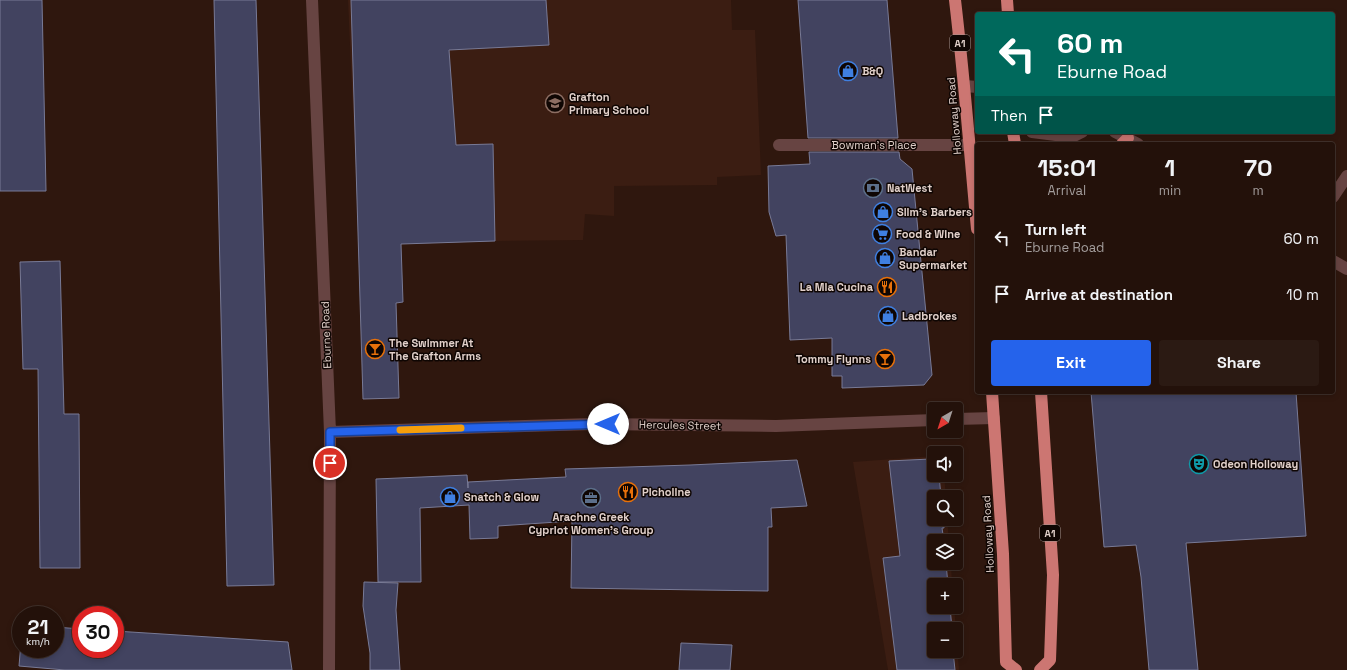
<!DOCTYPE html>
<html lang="en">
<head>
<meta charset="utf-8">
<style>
  body { margin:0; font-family:"Space Grotesk",sans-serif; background:#2b1a13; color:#f1f3f6; height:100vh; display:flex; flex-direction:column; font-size:15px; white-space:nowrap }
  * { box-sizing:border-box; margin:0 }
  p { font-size:13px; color:#a39d9c }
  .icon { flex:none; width:22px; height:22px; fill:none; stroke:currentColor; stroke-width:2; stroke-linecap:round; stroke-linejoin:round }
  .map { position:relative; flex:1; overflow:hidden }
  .panel { position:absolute; left:975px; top:142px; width:360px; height:252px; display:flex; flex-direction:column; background:#23110a; border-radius:4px; box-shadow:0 2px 6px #0003,0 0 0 1px #40312b }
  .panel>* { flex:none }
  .banner { position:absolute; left:975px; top:12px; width:360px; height:122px; border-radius:4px; box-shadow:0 2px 6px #0003,0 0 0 1px #40312b; background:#00695c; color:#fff; overflow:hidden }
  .needle { width:26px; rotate:219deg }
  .buttons { position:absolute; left:927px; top:402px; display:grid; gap:8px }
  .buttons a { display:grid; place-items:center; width:36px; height:36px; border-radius:4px; background:#23110a; box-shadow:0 2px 6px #0003,0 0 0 1px #40312b; font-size:20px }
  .speed { position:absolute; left:12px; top:606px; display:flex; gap:8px; font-size:20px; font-weight:700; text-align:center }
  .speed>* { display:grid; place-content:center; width:52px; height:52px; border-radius:50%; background:#23110a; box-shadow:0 2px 6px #0003,0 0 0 1px #40312b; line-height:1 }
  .speed small { font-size:10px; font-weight:400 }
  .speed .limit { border:6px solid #d22; background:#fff; color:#111 }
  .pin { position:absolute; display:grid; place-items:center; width:34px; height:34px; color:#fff; margin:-17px; border:2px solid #fff; border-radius:50%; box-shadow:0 1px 4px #0007 }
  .me { position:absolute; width:44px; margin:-22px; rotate:270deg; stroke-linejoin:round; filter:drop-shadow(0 0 3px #0008) }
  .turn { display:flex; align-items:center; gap:14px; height:84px; padding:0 16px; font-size:18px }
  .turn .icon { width:52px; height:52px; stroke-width:2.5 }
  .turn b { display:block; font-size:28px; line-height:34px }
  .then { display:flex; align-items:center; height:38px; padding:0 16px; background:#0003; gap:8px; font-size:15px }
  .eta { display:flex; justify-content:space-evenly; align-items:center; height:68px; text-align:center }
  .eta b { font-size:24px; font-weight:700; line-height:28px }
  .button { display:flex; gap:8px; margin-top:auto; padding:8px 16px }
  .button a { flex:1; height:46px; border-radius:4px; background:#2563eb; color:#fff; font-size:16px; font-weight:700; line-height:46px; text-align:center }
  .button a+a { background:#2b1a13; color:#f1f3f6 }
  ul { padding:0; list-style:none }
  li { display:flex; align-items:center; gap:12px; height:56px; padding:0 16px }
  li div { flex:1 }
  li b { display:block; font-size:15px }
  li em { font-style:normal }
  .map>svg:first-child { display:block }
  .built { fill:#3b1d12 }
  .building { fill:#424360; stroke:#787a96 }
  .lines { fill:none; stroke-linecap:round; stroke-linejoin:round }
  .minor { stroke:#674442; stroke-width:12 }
  .highway { stroke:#cc7672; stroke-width:12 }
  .route-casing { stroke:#184099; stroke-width:10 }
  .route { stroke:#2563eb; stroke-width:7 }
  .slow { stroke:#f59e0b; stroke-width:7 }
  .labels { text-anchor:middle; stroke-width:3; stroke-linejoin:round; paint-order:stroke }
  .shield { fill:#0f0603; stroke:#a2938e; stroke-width:1 }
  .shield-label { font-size:10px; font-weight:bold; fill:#e1d0ca }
  .poi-label { font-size:11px; font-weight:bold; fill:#e1d0ca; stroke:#0f0603; text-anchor:start }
  .street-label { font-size:11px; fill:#e1d0ca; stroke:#0f0603 }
</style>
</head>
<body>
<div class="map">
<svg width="1347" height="670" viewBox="0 0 1347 670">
  <rect width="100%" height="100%" fill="#2f170e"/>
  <!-- built -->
  <path class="built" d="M348,0H731L732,30H755L761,175L717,177V185L614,186V216L585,214L583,240L495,241L359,246Z
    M934,456V475H944L946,497H934V519H947L949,541H934V563H951L952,585H934V607H954L956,629H934V651H956V632L959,670H888L853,462Z"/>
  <!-- building -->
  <path class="building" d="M0,0H42L46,191H0Z
    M214,0H256L274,585L227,586Z
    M351,0H546L549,45L449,50L456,145L493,144L495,241L401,244L403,302L396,303L399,398L363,399Z
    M798,0H887L898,138H808Z
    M809,152H899L900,159L912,169L932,375L924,385L842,388V376H832V338L790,340L786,235L776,236L769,212L768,166L810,164Z
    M60,261L64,414H79L80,568H40L38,369H23L20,262Z
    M1091,392H1296L1306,536L1186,543L1198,670H1149L1141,577L1136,545L1104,547Z
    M930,459L934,463V475H939L941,497H934V519H943L944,528H942L944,541H934V563H946L948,585H934V607H950L952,629H934V651H953L955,670H897L883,558L900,556L889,461Z
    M797,460L807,506L771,508L772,527H768V591L571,588L572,521L498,526V538L470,539L469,505L420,508L421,582H378L376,479L467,475L468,488V482L566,477L565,469L690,465Z
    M364,582L398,583L396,610L400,670H370V653L363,606Z
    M55,627L81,629V649H115V631L288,642L292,670H65L19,666L21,642V649H55Z
    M681,643L732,645L730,670H679Z"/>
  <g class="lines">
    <!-- minor -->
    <path class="minor" d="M312,0L330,432L329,670
      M965,86L977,87
      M1032,132L1072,137L1082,132
      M1115,132L1138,144
      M779,145H969
      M1333,197L1347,176
      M1333,261L1347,269
      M956,419L994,418
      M330,432L593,424L776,426L934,420"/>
    <!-- highway -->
    <path class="highway" d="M955,0C964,76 970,153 977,229
      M1007,0L1008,14
      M1013,132L1015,144
      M1122,144L1128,138
      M992,392L1003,554L1006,662L1016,670
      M1040,670L1050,660L1053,575L1041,392"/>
  </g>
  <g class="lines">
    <defs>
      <path id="route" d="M330,463V432L608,424"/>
    </defs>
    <!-- route casing -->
    <use href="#route" class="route-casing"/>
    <!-- route -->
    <use href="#route" class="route"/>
    <!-- slow -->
    <path class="slow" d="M400,430L461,428"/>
  </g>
  <!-- icons -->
  <defs>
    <symbol id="shop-ring" viewBox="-11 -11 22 22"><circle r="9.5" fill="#0f0603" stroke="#3f7fe0" stroke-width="1.5"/><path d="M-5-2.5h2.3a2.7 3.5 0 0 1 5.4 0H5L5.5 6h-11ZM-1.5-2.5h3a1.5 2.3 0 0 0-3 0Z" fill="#3f7fe0"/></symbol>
    <symbol id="school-ring" viewBox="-11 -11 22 22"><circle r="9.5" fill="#0f0603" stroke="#8d6e63" stroke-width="1.5"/><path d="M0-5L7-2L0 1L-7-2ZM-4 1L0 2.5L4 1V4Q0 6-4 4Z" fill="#8d6e63"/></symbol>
    <symbol id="bank-ring" viewBox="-11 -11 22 22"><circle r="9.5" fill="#0f0603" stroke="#5c6f8a" stroke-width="1.5"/><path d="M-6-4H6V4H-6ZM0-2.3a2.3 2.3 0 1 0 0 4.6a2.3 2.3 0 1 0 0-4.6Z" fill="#5c6f8a"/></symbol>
    <symbol id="supermarket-ring" viewBox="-11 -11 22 22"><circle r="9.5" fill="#0f0603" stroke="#3f7fe0" stroke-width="1.5"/><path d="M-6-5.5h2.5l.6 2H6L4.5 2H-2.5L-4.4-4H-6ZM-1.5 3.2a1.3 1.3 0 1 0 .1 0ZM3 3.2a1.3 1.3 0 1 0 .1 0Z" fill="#3f7fe0"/></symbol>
    <symbol id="restaurant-ring" viewBox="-11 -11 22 22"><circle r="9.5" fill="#0f0603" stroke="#e8710a" stroke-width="1.5"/><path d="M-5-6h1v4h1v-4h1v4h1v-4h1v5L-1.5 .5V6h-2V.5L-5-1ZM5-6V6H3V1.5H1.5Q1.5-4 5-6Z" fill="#e8710a"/></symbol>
    <symbol id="bar-ring" viewBox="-11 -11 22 22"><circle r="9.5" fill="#0f0603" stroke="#e8710a" stroke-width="1.5"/><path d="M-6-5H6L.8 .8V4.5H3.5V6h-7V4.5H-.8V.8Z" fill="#e8710a"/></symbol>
    <symbol id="theatre-ring" viewBox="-11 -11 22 22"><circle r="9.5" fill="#0f0603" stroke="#0f9aa8" stroke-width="1.5"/><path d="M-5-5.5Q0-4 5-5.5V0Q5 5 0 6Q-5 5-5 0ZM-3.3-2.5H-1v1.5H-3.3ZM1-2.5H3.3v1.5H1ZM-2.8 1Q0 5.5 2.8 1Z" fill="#0f9aa8"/></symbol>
    <symbol id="office-ring" viewBox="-11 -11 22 22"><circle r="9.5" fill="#0f0603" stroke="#5c6f8a" stroke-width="1.5"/><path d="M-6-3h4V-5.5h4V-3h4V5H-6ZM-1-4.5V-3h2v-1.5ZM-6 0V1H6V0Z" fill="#5c6f8a"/></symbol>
  </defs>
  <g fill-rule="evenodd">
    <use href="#shop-ring" x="837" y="60" width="22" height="22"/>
    <use href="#school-ring" x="544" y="92" width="22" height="22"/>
    <use href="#bank-ring" x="862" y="177" width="22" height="22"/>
    <use href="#shop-ring" x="872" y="201" width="22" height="22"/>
    <use href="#supermarket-ring" x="871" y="223" width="22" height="22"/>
    <use href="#shop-ring" x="874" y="247" width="22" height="22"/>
    <use href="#restaurant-ring" x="876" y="276" width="22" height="22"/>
    <use href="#shop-ring" x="877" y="305" width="22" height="22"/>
    <use href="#bar-ring" x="364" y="338" width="22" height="22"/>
    <use href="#bar-ring" x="874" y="348" width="22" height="22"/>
    <use href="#theatre-ring" x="1188" y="453" width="22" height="22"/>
    <use href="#restaurant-ring" x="617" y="481" width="22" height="22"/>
    <use href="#shop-ring" x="439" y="486" width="22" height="22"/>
    <use href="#office-ring" x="580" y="487" width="22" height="22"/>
  </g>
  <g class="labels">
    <!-- shield labels -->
    <g class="shield">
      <rect x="950" y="35" width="20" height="16" rx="3"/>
      <rect x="1040" y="525" width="20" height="16" rx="3"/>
    </g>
    <g class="shield-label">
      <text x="960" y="47">A1</text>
      <text x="1050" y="537">A1</text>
    </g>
    <!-- poi labels -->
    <g class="poi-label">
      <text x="862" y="75">B&amp;Q</text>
      <text x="569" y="101">Grafton<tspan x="569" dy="13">Primary School</tspan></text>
      <text x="887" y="192">NatWest</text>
      <text x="897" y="216">Slim's Barbers</text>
      <text x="896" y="238">Food &amp; Wine</text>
      <text x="899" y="256">Bandar<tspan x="899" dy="13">Supermarket</tspan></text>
      <text x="873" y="291" text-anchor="end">La Mia Cucina</text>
      <text x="902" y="320">Ladbrokes</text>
      <text x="389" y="347">The Swimmer At<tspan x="389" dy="13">The Grafton Arms</tspan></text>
      <text x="871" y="363" text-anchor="end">Tommy Flynns</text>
      <text x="1213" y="468">Odeon Holloway</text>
      <text x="642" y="496">Picholine</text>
      <text x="464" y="501">Snatch &amp; Glow</text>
      <text x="591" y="521" text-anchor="middle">Arachne Greek<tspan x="591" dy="13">Cypriot Women's Group</tspan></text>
    </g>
    <!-- street labels -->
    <g class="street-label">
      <text transform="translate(954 116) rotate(-95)" y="4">Holloway Road</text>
      <text x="874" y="149">Bowman's Place</text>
      <text transform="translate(326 335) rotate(-92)" y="4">Eburne Road</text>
      <text transform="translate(680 425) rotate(1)" y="4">Hercules Street</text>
      <text transform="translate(988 534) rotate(-93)" y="4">Holloway Road</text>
    </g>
  </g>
</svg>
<div class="buttons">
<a><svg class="needle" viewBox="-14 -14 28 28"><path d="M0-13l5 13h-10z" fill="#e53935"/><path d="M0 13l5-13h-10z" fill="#a39d9c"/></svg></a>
<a><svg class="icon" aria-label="sound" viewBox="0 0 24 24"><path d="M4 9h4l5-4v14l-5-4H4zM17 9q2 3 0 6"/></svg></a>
<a><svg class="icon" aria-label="search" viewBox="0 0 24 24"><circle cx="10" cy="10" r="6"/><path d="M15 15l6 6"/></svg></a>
<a><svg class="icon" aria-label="layers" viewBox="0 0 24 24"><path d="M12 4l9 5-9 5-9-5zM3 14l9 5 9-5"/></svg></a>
<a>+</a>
<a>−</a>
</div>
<div class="speed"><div>21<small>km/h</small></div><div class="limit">30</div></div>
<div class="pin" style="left:330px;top:463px;background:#d93025"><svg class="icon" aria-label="arrive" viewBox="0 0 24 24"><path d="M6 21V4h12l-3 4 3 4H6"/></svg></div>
<svg class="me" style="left:608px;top:424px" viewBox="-20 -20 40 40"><circle r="19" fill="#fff"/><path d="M0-13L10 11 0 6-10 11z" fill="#2563eb"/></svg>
<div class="banner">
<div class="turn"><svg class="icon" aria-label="left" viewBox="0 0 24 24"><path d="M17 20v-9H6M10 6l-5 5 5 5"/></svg><div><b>60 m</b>Eburne Road</div></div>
<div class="then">Then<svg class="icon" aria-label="arrive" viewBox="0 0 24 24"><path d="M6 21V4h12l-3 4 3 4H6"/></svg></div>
</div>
<section class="panel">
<div class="eta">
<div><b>15:01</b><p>Arrival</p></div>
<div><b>1</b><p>min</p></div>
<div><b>70</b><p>m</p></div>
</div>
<ul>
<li><svg class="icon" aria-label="left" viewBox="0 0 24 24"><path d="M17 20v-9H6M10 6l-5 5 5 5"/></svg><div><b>Turn left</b><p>Eburne Road</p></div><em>60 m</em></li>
<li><svg class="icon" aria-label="arrive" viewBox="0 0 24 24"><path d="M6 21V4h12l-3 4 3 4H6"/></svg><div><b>Arrive at destination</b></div><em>10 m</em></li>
</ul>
<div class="button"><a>Exit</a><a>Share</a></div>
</section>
</div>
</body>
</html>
